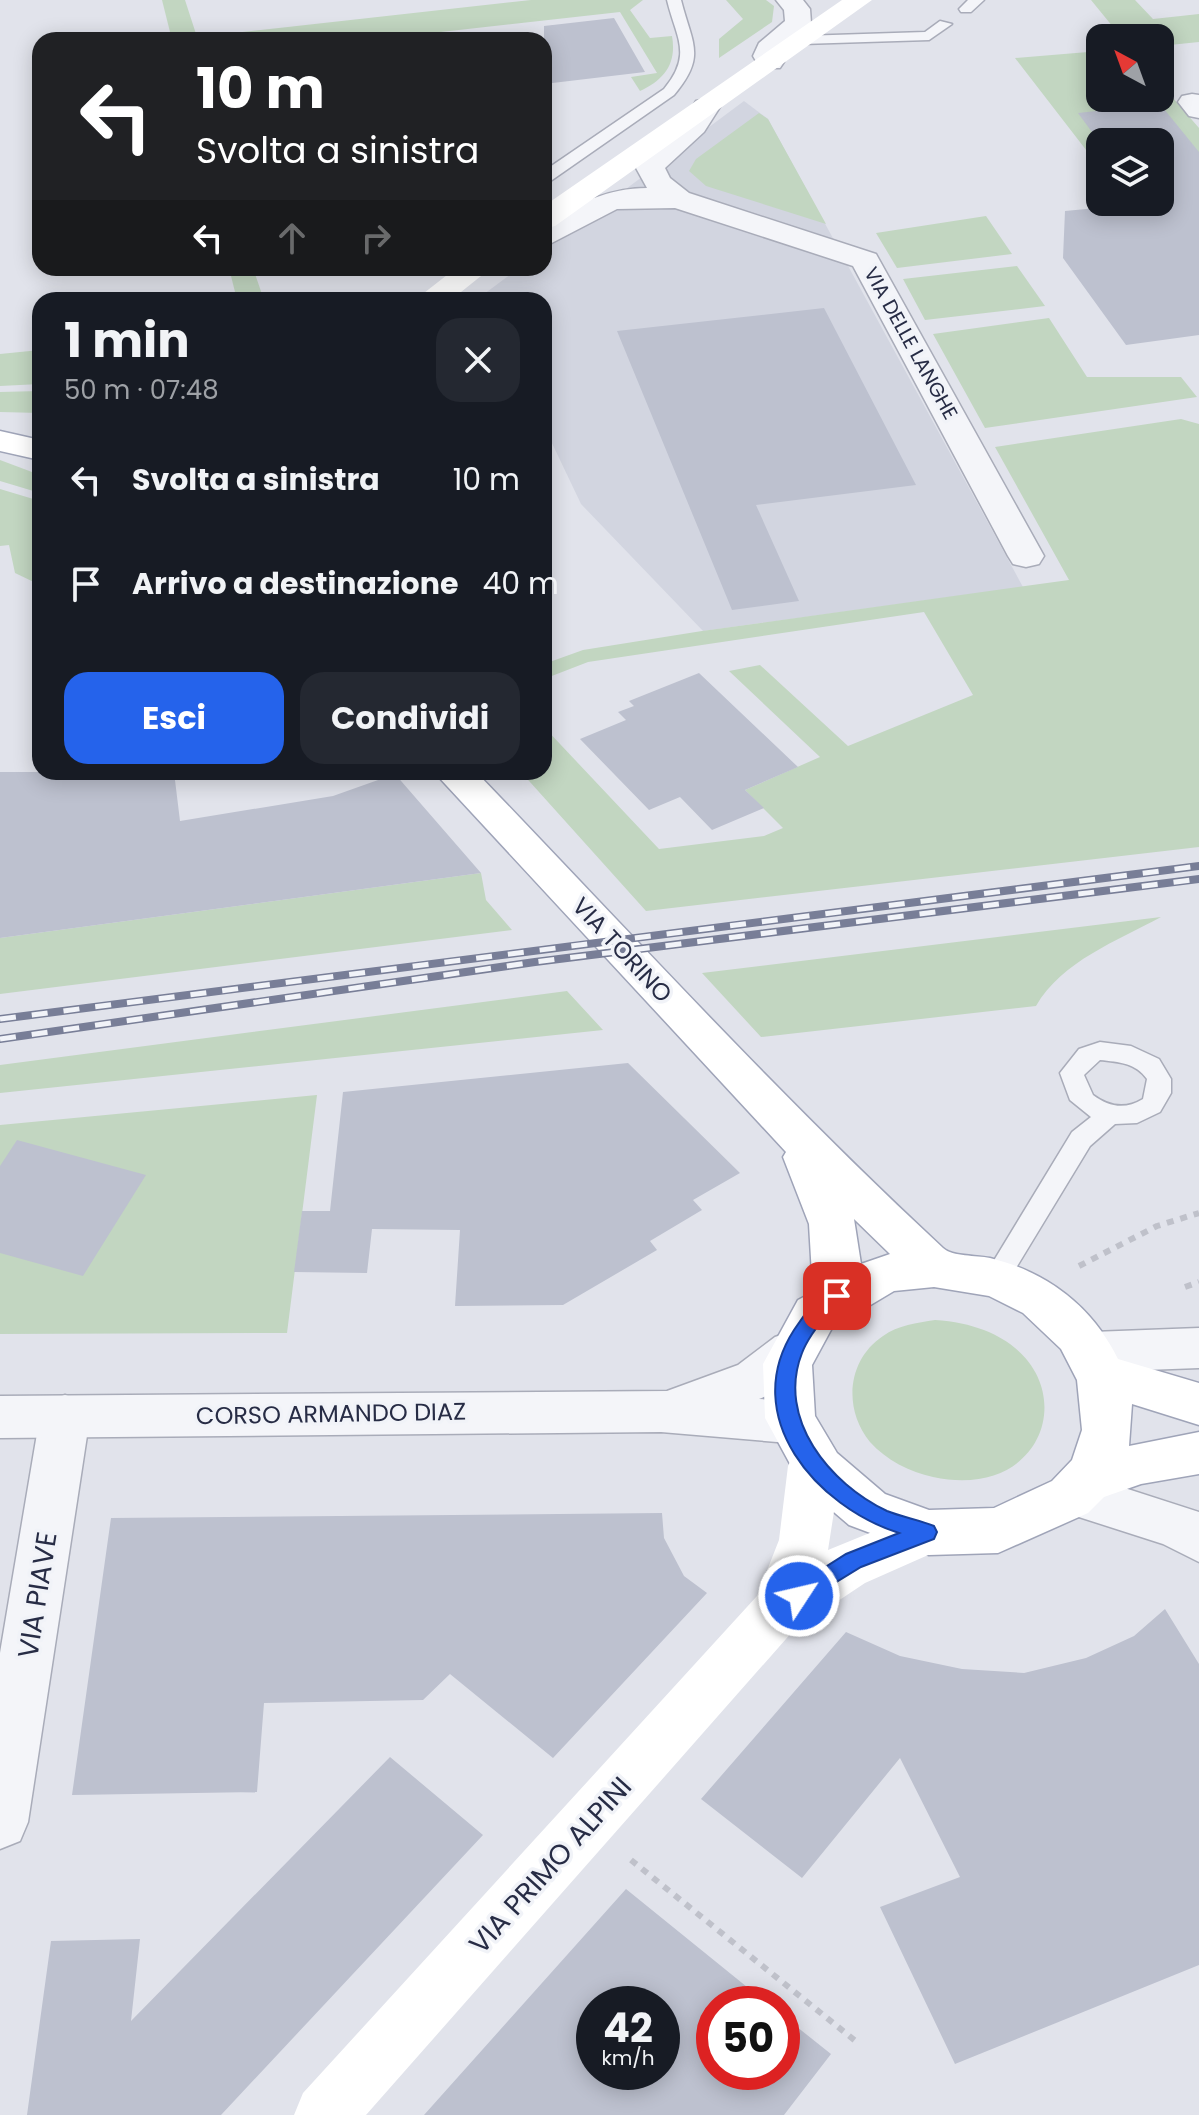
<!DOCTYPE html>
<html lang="it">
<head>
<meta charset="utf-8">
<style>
  body { margin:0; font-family:Poppins,sans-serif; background:#242831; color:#f1f3f6; height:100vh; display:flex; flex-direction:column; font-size:30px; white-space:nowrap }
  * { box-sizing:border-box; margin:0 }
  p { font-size:26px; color:#9ea1a6 }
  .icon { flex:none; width:44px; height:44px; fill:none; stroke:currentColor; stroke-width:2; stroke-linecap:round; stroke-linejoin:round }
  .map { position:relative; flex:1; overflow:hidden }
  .side { position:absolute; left:32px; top:292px; width:520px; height:488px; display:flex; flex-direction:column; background:#171b24; border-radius:24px; box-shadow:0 4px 20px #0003 }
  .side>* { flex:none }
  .hud { position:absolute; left:32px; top:32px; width:520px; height:244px; border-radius:24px; box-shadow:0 4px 20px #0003; background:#202124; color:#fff; overflow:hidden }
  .needle { width:52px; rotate:319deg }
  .controls { position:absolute; left:1086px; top:24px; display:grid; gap:16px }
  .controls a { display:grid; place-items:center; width:88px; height:88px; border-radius:16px; background:#171b24; box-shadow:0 4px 20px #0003; font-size:40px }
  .speed { position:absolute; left:576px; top:1986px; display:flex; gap:16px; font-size:40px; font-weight:700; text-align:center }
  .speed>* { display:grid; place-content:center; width:104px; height:104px; border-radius:50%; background:#171b24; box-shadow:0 4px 20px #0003; line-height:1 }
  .speed small { font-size:20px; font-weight:400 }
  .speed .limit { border:12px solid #d22; background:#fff; color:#111 }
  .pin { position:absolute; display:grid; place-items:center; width:68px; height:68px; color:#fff; margin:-34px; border-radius:16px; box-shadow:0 4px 12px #0006 }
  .me { position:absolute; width:88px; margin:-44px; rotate:55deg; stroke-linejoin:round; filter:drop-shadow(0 0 6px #0008) }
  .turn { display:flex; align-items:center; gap:28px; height:168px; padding:0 32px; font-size:36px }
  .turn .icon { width:104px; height:104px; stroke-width:2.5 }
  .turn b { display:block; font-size:56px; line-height:68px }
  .lanes { display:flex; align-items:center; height:76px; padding:0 32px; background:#0003; justify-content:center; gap:40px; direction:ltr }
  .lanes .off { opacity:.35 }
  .round { display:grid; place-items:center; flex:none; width:84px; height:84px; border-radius:24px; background:#242831 }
  .head { display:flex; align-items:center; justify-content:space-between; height:136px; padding:0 32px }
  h1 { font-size:48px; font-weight:700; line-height:60px }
  .action { display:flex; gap:16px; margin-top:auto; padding:16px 32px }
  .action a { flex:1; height:92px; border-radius:24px; background:#2563eb; color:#fff; font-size:32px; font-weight:700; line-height:92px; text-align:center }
  .action a+a { background:#242831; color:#f1f3f6 }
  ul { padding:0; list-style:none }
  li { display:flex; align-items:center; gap:24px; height:104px; padding:0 32px }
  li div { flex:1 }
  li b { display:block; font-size:30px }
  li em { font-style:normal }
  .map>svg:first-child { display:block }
  .built { fill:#d2d5e0 }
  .green { fill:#c2d6c1 }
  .building { fill:#bdc1cf; fill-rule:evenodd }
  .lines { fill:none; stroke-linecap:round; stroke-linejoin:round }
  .service-casing { stroke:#a9acb9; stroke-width:3 }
  .minor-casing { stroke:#a9acb9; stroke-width:3 }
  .tertiary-casing { stroke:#a9acb9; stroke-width:3 }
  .primary-casing { stroke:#9fa4b8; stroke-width:3 }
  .path { stroke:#bfc1ca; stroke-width:6; stroke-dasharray:7 7; stroke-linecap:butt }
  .service { fill:#f4f5f9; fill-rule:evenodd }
  .minor { fill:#f4f5f9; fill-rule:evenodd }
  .tertiary { fill:#f4f5f9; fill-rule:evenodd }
  .secondary { fill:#fff; fill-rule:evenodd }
  .primary { fill:#fff; fill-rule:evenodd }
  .rail-casing { stroke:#787e97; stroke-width:8 }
  .rail { stroke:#f1f3f8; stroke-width:5; stroke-dasharray:16; stroke-linecap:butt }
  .route { fill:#2563eb; stroke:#184099; stroke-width:2 }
  .labels { text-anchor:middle; stroke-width:7; stroke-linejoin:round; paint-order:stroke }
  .far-street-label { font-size:20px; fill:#272c45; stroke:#f1f3f8 }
  .street-label { font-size:24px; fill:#272c45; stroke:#f1f3f8 }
  .near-street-label { font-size:28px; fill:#272c45; stroke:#f1f3f8 }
</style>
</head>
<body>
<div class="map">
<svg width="1199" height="2115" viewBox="0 0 1199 2115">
  <rect width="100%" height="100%" fill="#e1e3eb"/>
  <!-- built -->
  <path class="built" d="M744,101L768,119L1023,587L703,631L581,504L550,439L544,441V300H476L519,268H544V250Z"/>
  <!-- green -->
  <path class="green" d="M162,0H185L197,37L531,0H643L630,10L650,38L672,36C677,64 664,80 640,91L631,77L657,73L620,12L432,33L435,40H172Z
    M726,0H766L774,6L772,22L719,58V39L743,19Z
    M1091,0H1135L1153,19L1199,14V42L1160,46V38H1122Z
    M1100,51V98H1160V83L1199,128V183L1160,142H1100V168L1015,58Z
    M759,113L768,119L826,224L706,186L689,171L696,159Z
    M986,216L1012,254L897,268L876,233Z
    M1017,266L1045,306L925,320L903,279Z
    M229,268H253L264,300H237Z
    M1049,318L1087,377H1181L1197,397L985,428L933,334Z
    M40,350V384L0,386V354Z
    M40,391V413L0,412V392Z
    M1181,419L1199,424V847L646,911L521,772H544V727L659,849L764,836L783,828L745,790L820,757L729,671L760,665L848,746L973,695L924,612L588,662L544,679V664L583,650L702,631L1069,580L995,447Z
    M0,460L40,475V493L0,481Z
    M0,489L40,501V585L15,573L9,545L0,546Z
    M481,873L486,900L512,930L0,994V938Z
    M1161,917C1117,941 1062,961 1036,1006L761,1037L702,973Z
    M567,991L603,1030L0,1093V1065Z
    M317,1095L287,1333L0,1334V1125Z
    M935,1320C1093,1330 1069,1506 933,1477C910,1472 886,1460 870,1442C843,1409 847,1360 883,1336C898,1325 917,1323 935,1320Z"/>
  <!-- building -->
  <path class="building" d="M614,18L645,72L544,84V26Z
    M1160,104L1199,152V335L1126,345L1063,258L1065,211L1160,202V142L1100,143L1078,113Z
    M824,308L916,485L756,505L799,601L732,610L617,331Z
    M699,673L798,767L745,790L764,808L712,830L680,797L649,810L580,739L626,720L618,712L634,706L629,701Z
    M0,772H174L180,821L333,796L395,774L481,873L0,938Z
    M628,1063L740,1173L693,1200L702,1210L650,1241L657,1250L563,1305L455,1306L460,1230L372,1229L367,1273L294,1272L302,1211H330L343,1092Z
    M17,1140L146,1175L83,1276L0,1253V1166Z
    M662,1513L664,1538L684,1576L707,1593L553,1758L450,1674L423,1700L264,1703L257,1792L72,1795L111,1518Z
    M1165,1609L1199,1664V1965L955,2064L880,1907L960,1877L900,1758L802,1878L701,1799L846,1632L900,1656L962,1669L1024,1673L1086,1658L1134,1636Z
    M390,1757L483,1835L221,2115H27L51,1941L140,1939L131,2021Z
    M626,1889L768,2004H714V2072H782V2015L831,2054L784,2115H424ZM594,2004H662V2072H594Z"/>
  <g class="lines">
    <defs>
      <path id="service" d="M667,0H681C692,44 707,56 674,95L552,180L544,181V171L664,89C693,54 676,38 667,0Z
        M968,0H984L971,12H961L959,9Z
        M940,21L952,24L929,40L802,44L795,40L802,36L925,32Z
        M1100,1042L1131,1046L1159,1059L1171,1079V1093L1160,1112L1137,1123L1115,1124L1090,1146L1005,1286L996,1289L987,1286L983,1279L987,1272L1072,1132L1091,1117L1070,1100L1060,1073L1079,1049ZM1100,1060C1119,1062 1136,1063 1147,1079L1143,1099C1125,1110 1109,1107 1093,1095L1084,1075Z"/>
      <path id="minor" d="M776,0H803L810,9L811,23L782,52L784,62L780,68H760L753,56L759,43L785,21L784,10Z
        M1192,94L1199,95V118L1189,116L1178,102L1182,96Z
        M706,99L716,101L720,107L704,132L665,168L670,178L689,193L876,254L1044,556L1039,564L1026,567L1013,564L1008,556L853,266L675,208L617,209L544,247V224C575,204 609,188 647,188L636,168L654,146L684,120L696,101Z
        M1199,1328V1368L1092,1372L1075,1366L1068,1352L1075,1338L1092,1332Z
        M65,1395L83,1401L90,1416L28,1822L20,1841L0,1849V1653L40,1416L47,1401Z
        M1075,1472L1199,1512V1562L1163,1544L1057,1510L1049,1494L1057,1478Z"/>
      <path id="tertiary" d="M792,1331L809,1337L816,1351C805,1373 782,1390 759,1399L789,1401L807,1407L814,1422L807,1437L789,1443L661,1432L0,1438V1396L667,1391L738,1365L775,1337Z"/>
      <path id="primary" d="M0,431L40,440V460L0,451Z
        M434,772H476C630,932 780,1097 943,1248C953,1257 976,1255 990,1258C1047,1272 1092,1306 1118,1359L1199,1383V1425L1132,1404L1129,1446L1199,1432V1474L1141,1484L1104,1497L1088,1513L998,1553L929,1555L849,1525L801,1484L765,1418L763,1364L798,1300L813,1292L809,1224L783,1157L786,1152ZM854,1219L890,1254L861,1264ZM934,1287L989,1296L1023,1313L1061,1349L1077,1380L1082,1430L1072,1460L1052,1481L994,1508L929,1510L885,1494L837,1453L815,1416L812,1365L832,1328L894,1291Z"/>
    </defs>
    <!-- service casing -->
    <use href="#service" class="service-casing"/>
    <!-- minor casing -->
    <use href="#minor" class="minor-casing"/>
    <!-- tertiary casing -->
    <use href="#tertiary" class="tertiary-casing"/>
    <!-- primary casing -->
    <use href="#primary" class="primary-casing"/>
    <!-- path -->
    <path class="path" d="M1079,1266L1157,1226L1199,1213
      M1185,1287L1199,1282
      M631,1860L858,2043"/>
    <!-- service -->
    <use href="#service" class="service"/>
    <!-- minor -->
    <use href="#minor" class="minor"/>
    <!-- tertiary -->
    <use href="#tertiary" class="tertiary"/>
    <!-- secondary -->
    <path class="secondary" d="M842,0H872L555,226L544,229V206Z
      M456,268H491L451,300H415Z
      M813,1444L831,1451L838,1466V1486L828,1550L926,1510L944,1516L952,1532L944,1548L865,1583L793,1631L366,2115H294L303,2093L757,1596L779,1540L788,1466L795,1451Z"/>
    <!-- primary -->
    <use href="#primary" class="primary"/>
    <defs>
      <path id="rail" d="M0,1019L1199,866
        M0,1039L535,962L1199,879"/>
    </defs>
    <!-- rail casing -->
    <use href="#rail" class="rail-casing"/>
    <!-- rail -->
    <use href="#rail" class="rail"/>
  </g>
  <!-- route -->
  <path class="route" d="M837,1288L844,1291L847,1296C842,1306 832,1309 825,1317C817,1326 806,1342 802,1353C776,1419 830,1484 887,1511C902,1517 919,1520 934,1526L937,1532L934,1539L861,1567L799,1605L791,1603L788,1596L791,1589L846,1554L899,1533C817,1507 738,1417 794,1330C806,1313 816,1295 837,1288Z"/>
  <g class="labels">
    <!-- far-street labels -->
    <g class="far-street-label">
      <text transform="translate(911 343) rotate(61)" y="7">VIA DELLE LANGHE</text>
    </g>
    <!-- street labels -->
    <g class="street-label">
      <text transform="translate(622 950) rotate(47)" y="8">VIA TORINO</text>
      <text transform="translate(331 1414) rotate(-1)" y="8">CORSO ARMANDO DIAZ</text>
    </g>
    <!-- near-street labels -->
    <g class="near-street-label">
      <text transform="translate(37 1595) rotate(-81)" y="10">VIA PIAVE</text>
      <text transform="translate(550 1865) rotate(-48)" y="10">VIA PRIMO ALPINI</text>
    </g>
  </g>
</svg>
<div class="controls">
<a><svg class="needle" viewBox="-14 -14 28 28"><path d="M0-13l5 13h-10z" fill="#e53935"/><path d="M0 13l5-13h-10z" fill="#9ea1a6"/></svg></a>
<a><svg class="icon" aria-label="layers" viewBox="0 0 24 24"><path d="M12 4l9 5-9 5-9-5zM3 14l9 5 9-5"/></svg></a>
</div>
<div class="speed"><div>42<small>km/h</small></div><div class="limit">50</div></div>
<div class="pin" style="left:837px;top:1296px;background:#d93025"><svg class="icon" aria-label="arrive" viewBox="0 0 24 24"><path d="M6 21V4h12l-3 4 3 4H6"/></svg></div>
<svg class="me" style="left:799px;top:1596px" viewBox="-20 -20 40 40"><circle r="17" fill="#2563eb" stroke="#fff" stroke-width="3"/><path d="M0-11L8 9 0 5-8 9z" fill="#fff"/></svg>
<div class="hud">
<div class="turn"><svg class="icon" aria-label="left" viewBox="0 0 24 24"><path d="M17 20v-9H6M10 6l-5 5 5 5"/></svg><div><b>10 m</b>Svolta a sinistra</div></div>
<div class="lanes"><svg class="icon" aria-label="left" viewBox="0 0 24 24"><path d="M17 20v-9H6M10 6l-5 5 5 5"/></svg><svg class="icon off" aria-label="ahead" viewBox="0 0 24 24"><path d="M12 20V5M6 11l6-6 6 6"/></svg><svg class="icon off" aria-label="right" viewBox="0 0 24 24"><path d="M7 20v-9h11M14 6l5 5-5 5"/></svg></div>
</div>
<section class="side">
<div class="head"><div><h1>1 min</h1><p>50 m · 07:48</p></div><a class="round"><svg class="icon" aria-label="close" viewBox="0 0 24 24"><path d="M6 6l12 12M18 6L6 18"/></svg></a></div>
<ul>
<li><svg class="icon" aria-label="left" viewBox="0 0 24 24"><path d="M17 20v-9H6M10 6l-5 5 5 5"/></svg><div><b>Svolta a sinistra</b></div><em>10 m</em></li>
<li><svg class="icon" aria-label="arrive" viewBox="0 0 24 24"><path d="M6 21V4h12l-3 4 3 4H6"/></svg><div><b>Arrivo a destinazione</b></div><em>40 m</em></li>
</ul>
<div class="action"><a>Esci</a><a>Condividi</a></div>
</section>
</div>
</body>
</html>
